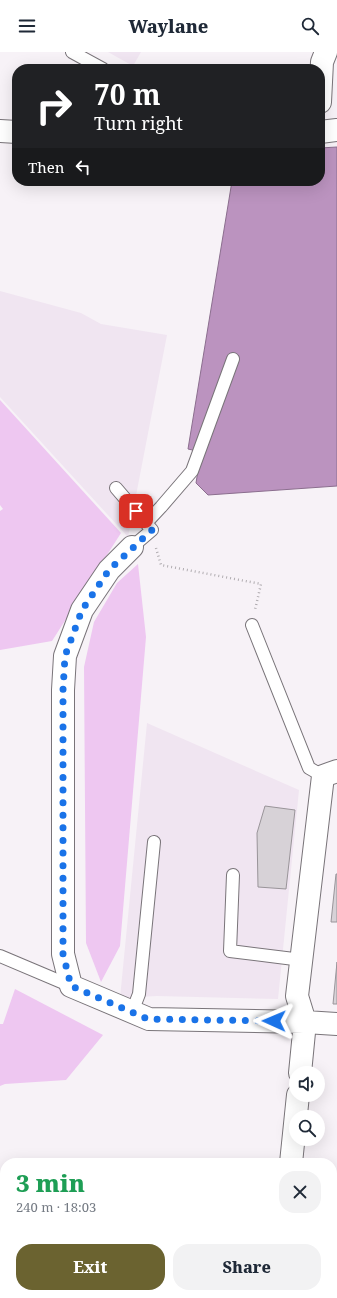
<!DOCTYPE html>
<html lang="en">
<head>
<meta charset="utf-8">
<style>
  body { margin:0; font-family:"Noto Serif",serif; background:#f2f2f3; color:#1f2937; height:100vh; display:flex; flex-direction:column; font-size:15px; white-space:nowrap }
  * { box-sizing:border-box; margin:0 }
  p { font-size:13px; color:#747a83 }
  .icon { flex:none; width:22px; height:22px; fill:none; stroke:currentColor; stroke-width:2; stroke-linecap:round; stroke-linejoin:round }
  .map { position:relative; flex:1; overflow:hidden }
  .details { position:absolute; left:0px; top:1106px; width:337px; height:140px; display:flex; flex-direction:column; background:#fff; border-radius:16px 16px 0 0; box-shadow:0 4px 16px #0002 }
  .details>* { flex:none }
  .banner { position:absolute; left:12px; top:12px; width:313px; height:122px; border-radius:16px; box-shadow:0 4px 16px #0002; background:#202124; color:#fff; overflow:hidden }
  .buttons { position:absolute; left:289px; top:1014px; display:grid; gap:8px }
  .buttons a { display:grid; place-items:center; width:36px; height:36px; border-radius:50%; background:#fff; box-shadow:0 4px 16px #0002; font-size:20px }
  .pin { position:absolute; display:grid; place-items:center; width:34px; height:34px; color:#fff; margin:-17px; border-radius:8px; box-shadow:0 2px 6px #0006 }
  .me { position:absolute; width:44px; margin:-22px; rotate:271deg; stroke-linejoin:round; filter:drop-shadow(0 0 3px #0008) }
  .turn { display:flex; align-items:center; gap:14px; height:84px; padding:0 16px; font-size:18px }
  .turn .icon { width:52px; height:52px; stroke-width:2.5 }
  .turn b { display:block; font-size:28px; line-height:34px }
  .then { display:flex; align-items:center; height:38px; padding:0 16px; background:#0003; gap:8px; font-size:15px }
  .round { display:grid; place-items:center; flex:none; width:42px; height:42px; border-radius:16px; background:#f2f2f3 }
  .head { display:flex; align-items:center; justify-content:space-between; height:68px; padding:0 16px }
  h1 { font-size:24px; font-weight:800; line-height:30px; color:#1e9e55 }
  .primary-button { display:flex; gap:8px; margin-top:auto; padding:8px 16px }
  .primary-button a { flex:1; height:46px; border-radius:16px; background:#6b6330; color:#fff; font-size:16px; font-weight:800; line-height:46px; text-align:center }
  .primary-button a+a { background:#f2f2f3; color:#1f2937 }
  header { display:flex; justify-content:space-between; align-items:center; height:52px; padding:0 16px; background:#fff; font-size:18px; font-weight:800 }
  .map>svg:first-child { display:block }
  .built { fill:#f0e5f1 }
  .green { fill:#eec7f1 }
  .water { fill:#bb93bf; stroke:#8b6e8e }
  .building { fill:#d7d2d7; stroke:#999499 }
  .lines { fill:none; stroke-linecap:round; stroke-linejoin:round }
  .service-casing { stroke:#797479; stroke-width:14 }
  .minor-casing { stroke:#797479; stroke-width:24 }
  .tertiary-casing { stroke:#797479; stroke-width:24 }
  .path { stroke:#b0acb0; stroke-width:2.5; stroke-dasharray:1 3; stroke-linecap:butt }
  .service { stroke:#fff; stroke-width:12 }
  .minor { stroke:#fff; stroke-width:22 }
  .tertiary { stroke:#fff; stroke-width:22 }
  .route { stroke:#1a73e8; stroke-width:7; stroke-dasharray:0 12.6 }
</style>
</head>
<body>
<header><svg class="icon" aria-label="menu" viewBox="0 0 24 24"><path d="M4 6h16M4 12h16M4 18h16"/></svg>Waylane<svg class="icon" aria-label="search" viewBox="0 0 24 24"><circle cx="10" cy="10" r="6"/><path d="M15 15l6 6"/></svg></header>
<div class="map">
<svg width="337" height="1246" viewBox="0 0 337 1246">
  <rect width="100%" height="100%" fill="#f7f2f7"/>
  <!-- built -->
  <path class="built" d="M108,0H141L133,14Z
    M0,239L81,261L101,272L167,283L128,485L0,345Z
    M147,671L299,738L278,947L157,944L120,946Z
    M332,1209L337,1220V1246H248L246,1241H332Z"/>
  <!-- green -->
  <path class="green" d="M0,348L121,481L52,589L0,598V459L3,457L0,453Z
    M138,512L146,585L120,894L101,930L86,891L84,615L94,570L117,531Z
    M15,937L103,983L66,1028L5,1032L0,1034V972H3Z"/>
  <!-- water -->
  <path class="water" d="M337,95V434L208,443L196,431L201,400L188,397L232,129H320V96Z"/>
  <!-- building -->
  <path class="building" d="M265,754L295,758L286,837L258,835L257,781Z
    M336,822H337V870H331Z
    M337,910V952H333Z
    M332,1229L337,1240V1246H256L254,1241H332Z
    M166,1241H168L170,1246H154Z
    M233,1241H242L244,1246H221Z"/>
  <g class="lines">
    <defs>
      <path id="service" d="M72,0L103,17
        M116,436L152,478L132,495
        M146,471L161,455L192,419L233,307
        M252,573L309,716L323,724
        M233,823L230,899L302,908
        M0,904L71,934
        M132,960L139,942L154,790"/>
      <path id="minor" d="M320,50L322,10L326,0
        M0,79L17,80
        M320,80L337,78
        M132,495L109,518L82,558L65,604L63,638V902L71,934L149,967L305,970L300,1021
        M291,1111L298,1043
        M96,1246L109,1241"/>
      <path id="tertiary" d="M337,719L323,724L297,944L305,970L337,972"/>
    </defs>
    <!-- service casing -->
    <use href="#service" class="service-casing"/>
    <!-- minor casing -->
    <use href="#minor" class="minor-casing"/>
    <!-- tertiary casing -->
    <use href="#tertiary" class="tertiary-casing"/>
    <!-- path -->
    <path class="path" d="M156,496L161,513L261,532L255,558"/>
    <!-- service -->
    <use href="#service" class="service"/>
    <!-- minor -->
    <use href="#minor" class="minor"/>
    <!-- tertiary -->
    <use href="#tertiary" class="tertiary"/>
  </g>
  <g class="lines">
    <!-- route -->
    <path class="route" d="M136,459L152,478L109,518L82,558L65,604L63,638V902L71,934L148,967L274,969"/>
  </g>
</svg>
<div class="buttons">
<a><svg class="icon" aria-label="sound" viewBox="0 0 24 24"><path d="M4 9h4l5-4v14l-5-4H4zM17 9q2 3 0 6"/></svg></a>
<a><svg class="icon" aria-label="search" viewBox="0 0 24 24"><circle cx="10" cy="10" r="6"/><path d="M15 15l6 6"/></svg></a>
</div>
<div class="pin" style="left:136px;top:459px;background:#d93025"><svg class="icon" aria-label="arrive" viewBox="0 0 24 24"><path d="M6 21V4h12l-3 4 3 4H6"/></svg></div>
<svg class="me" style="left:274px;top:969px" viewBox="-20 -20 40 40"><path d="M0-17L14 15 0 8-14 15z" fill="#1a73e8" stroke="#fff" stroke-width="4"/></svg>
<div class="banner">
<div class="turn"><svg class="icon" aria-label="right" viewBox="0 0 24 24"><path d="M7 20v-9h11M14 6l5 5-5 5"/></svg><div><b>70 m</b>Turn right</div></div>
<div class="then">Then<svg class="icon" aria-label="left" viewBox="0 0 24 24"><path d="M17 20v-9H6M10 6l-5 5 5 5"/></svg></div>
</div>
<section class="details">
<div class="head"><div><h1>3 min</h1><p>240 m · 18:03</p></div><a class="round"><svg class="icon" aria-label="close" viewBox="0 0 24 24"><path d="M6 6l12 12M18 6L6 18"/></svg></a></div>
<div class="primary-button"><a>Exit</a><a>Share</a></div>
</section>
</div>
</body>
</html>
